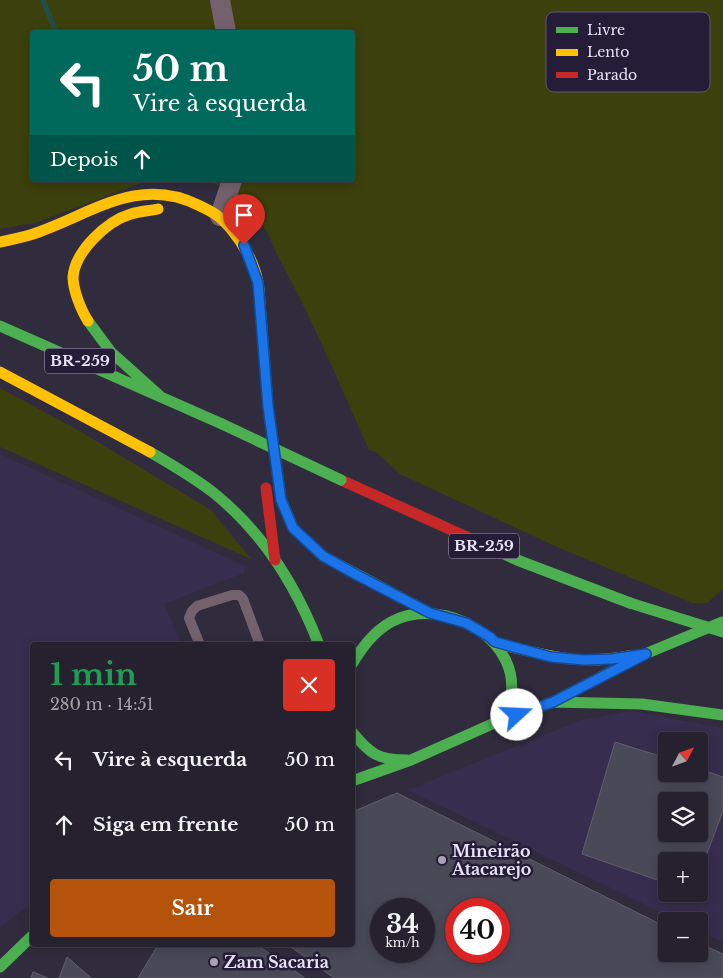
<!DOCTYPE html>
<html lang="pt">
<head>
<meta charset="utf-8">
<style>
  body { margin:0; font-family:"Libre Baskerville",serif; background:#2d2936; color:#f1f3f6; height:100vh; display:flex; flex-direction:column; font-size:19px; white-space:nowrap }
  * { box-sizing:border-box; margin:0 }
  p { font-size:16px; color:#a3a3aa }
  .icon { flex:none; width:28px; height:28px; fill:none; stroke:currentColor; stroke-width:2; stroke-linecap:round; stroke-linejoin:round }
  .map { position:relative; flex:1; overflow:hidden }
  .panel { position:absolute; left:30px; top:642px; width:325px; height:305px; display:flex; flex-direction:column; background:#25212e; border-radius:5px; box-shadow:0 2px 12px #0003,0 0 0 1px #423e4a }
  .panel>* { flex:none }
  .hud { position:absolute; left:30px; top:30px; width:325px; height:152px; border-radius:5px; box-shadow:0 2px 12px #0003,0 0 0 1px #423e4a; background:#00695c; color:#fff; overflow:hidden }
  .needle { width:32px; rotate:49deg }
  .tools { position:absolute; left:658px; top:732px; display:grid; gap:10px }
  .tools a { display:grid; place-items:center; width:50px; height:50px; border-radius:5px; background:#25212e; box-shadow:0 2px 12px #0003,0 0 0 1px #423e4a; font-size:25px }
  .speed { position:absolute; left:370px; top:898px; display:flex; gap:10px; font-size:25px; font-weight:700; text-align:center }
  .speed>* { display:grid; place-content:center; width:65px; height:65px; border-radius:50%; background:#25212e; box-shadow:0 2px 12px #0003,0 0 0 1px #423e4a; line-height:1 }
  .speed small { font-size:12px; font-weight:400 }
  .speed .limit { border:8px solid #d22; background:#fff; color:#111 }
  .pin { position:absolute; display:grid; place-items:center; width:42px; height:42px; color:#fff; margin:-51px -21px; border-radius:50% 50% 50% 0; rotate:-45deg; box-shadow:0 0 5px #0007 }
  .pin .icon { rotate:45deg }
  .me { position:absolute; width:55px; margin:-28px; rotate:70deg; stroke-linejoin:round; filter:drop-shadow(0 0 4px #0008) }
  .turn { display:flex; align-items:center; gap:18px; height:105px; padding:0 20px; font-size:22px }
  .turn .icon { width:65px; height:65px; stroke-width:2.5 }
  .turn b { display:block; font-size:35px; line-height:42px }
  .then { display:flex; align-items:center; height:48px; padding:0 20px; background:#0003; gap:10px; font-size:19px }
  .round { display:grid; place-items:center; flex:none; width:52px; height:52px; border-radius:5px; background:#2d2936 }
  .summary { display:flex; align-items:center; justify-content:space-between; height:85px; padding:0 20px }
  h1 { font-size:30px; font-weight:700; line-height:38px; color:#1e9e55 }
  .button { display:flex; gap:10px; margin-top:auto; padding:10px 20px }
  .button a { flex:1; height:58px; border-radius:5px; background:#b45309; color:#fff; font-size:20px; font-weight:700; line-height:58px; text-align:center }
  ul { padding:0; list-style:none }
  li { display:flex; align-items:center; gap:15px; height:65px; padding:0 20px }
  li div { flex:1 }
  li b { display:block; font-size:19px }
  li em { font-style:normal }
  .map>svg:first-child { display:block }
  .built { fill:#372d4e; fill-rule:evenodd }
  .green { fill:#3b400c }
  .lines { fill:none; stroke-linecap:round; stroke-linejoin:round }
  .stream { stroke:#224e45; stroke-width:5.5 }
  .building { fill:#4a4958; stroke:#605f6d; fill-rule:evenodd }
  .lane { stroke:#73626d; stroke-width:10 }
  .street { stroke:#73626d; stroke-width:20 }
  .fast { stroke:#4caf50; stroke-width:11 }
  .slow { stroke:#ffc107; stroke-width:11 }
  .jam { stroke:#c62828; stroke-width:11 }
  .fast-bridge { stroke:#4caf50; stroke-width:11 }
  .route-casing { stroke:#114b97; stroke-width:12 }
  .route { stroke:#1a73e8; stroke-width:9 }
  .poi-dot { fill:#a7a3b5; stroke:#251c38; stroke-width:2 }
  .labels { text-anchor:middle; stroke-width:5; stroke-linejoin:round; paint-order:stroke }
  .shield { fill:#251c38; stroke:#ada7bd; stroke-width:1 }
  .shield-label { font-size:15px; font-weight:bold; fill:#e7e3f6 }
  .poi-label { font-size:16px; font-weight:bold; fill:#e7e3f6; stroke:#251c38; text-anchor:start }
  .key { fill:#251c38; stroke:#5f5871; stroke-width:1 }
  .key-label { font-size:14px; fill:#e7e3f6 }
</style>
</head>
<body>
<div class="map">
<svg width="723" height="978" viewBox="0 0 723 978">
  <rect width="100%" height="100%" fill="#312c3d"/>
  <!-- built -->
  <path class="built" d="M0,454L245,566L244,573L164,604L182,645H32V903L0,927Z
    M631,711L723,728V942L699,931V921H679L408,790L581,720ZM666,741H699V774H666ZM666,801H699V834H666ZM666,861H699V894H666Z"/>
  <!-- green -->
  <path class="green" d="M0,0H723V589L707,603H692L557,547L400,474L376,452L369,450C341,387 314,323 281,262C271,242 263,220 247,203C235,190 219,185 203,180H352V32H32V180H165L144,182L35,223L0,229Z
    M0,388L78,430L211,510L251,559L0,447Z"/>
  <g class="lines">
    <!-- stream -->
    <path class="stream" d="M43,0L56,32"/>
  </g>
  <!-- building -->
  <path class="building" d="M615,742L666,758V774H699V769L723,777V811L699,875V861H666V883L582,854ZM666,801H699V834H666Z
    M397,793L666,927V954H699V943L723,954V978H334L288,945H352V812ZM381,909H424V951H381ZM456,909H499V951H456Z
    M158,945H257L305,978H138Z
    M67,957L91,978H59Z
    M33,972L48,978H31Z"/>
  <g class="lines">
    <!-- lane -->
    <path class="lane" d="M200,645L189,618L192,611L197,606L232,595H239L243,599L260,645"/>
    <!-- street -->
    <path class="street" d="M220,0L226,32
      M220,216L232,180"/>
    <!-- fast -->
    <path class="fast" d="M259,290L268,406L281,499L293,528L323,556L430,613
      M88,321L111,352L160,396
      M0,326L222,424
      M150,452C172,465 195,478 215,494C263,533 297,588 319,645
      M469,538L517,560L630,603
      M352,664C362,648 373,632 391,622C443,594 528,640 509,705C507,711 502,716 499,721
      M553,702L642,704L723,715
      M352,732C370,754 378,760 407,760
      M352,781L411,760L499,721L553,702L645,654L722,622
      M0,967L32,936"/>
    <!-- slow -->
    <path class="slow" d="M0,242C10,240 20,238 30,235C87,217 137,174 198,205C213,212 220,216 231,229C245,246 257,268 259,290
      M88,321C81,310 73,290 73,277C75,251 107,221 131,214C140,211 149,211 158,209
      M0,372L150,452
      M495,643C546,655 575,666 629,656"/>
    <!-- jam -->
    <path class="jam" d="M341,480L469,538
      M266,488L275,560"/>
    <!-- fast-bridge -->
    <path class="fast-bridge" d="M222,424L341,480
      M630,603L723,632"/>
  </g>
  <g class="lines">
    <defs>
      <path id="route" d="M244,245L258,283L268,406L281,500L293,528L323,556L355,574L430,613L466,623L490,637L495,642L551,657L584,660L612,659L646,654L553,702L517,715"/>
    </defs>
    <!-- route casing -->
    <use href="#route" class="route-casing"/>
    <!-- route -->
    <use href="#route" class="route"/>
  </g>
  <!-- markers -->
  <g class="poi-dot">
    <circle cx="442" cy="860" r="5"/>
    <circle cx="214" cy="962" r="5"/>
  </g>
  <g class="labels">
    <!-- shield labels -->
    <g class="shield">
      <rect x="45" y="348.5" width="70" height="25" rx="4"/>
      <rect x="449" y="533.5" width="70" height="25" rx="4"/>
    </g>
    <g class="shield-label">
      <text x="80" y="366">BR-259</text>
      <text x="484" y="551">BR-259</text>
    </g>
    <!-- poi labels -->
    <g class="poi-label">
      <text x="452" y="857">Mineirão<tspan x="452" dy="18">Atacarejo</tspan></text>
      <text x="224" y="968">Zam Sacaria</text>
    </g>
  </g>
  <!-- legend -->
  <rect x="546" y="12" width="164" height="80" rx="8" class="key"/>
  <rect x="556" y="27" width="22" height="6" fill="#4caf50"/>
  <rect x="556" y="49" width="22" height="7" fill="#ffc107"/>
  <rect x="556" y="72" width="22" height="6" fill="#c62828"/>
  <g class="key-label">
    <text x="587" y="35">Livre</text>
    <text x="587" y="57">Lento</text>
    <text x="587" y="80">Parado</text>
  </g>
</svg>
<div class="tools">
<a><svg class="needle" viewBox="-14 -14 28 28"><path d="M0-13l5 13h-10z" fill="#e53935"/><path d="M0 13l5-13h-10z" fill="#a3a3aa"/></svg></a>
<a><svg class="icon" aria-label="layers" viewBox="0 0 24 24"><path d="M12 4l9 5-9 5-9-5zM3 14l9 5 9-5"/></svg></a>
<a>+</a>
<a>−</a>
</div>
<div class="speed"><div>34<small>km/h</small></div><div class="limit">40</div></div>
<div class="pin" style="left:244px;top:245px;background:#d93025"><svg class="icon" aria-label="arrive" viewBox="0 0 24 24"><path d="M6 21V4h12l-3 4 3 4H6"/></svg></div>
<svg class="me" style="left:517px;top:715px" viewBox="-20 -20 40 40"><circle r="19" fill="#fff"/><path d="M0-13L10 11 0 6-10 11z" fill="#1a73e8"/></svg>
<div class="hud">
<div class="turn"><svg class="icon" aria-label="left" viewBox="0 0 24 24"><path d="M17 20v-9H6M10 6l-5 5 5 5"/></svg><div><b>50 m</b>Vire à esquerda</div></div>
<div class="then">Depois<svg class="icon" aria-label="ahead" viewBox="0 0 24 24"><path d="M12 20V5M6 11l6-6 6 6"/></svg></div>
</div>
<section class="panel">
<div class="summary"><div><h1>1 min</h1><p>280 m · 14:51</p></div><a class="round" style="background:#d93025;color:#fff"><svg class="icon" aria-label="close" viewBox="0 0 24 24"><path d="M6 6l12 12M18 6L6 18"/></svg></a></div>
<ul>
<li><svg class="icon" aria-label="left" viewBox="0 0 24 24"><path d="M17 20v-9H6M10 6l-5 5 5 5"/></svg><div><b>Vire à esquerda</b></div><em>50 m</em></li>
<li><svg class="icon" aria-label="ahead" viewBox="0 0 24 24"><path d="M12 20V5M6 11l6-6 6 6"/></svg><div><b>Siga em frente</b></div><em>50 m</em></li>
</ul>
<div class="button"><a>Sair</a></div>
</section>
</div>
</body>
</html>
